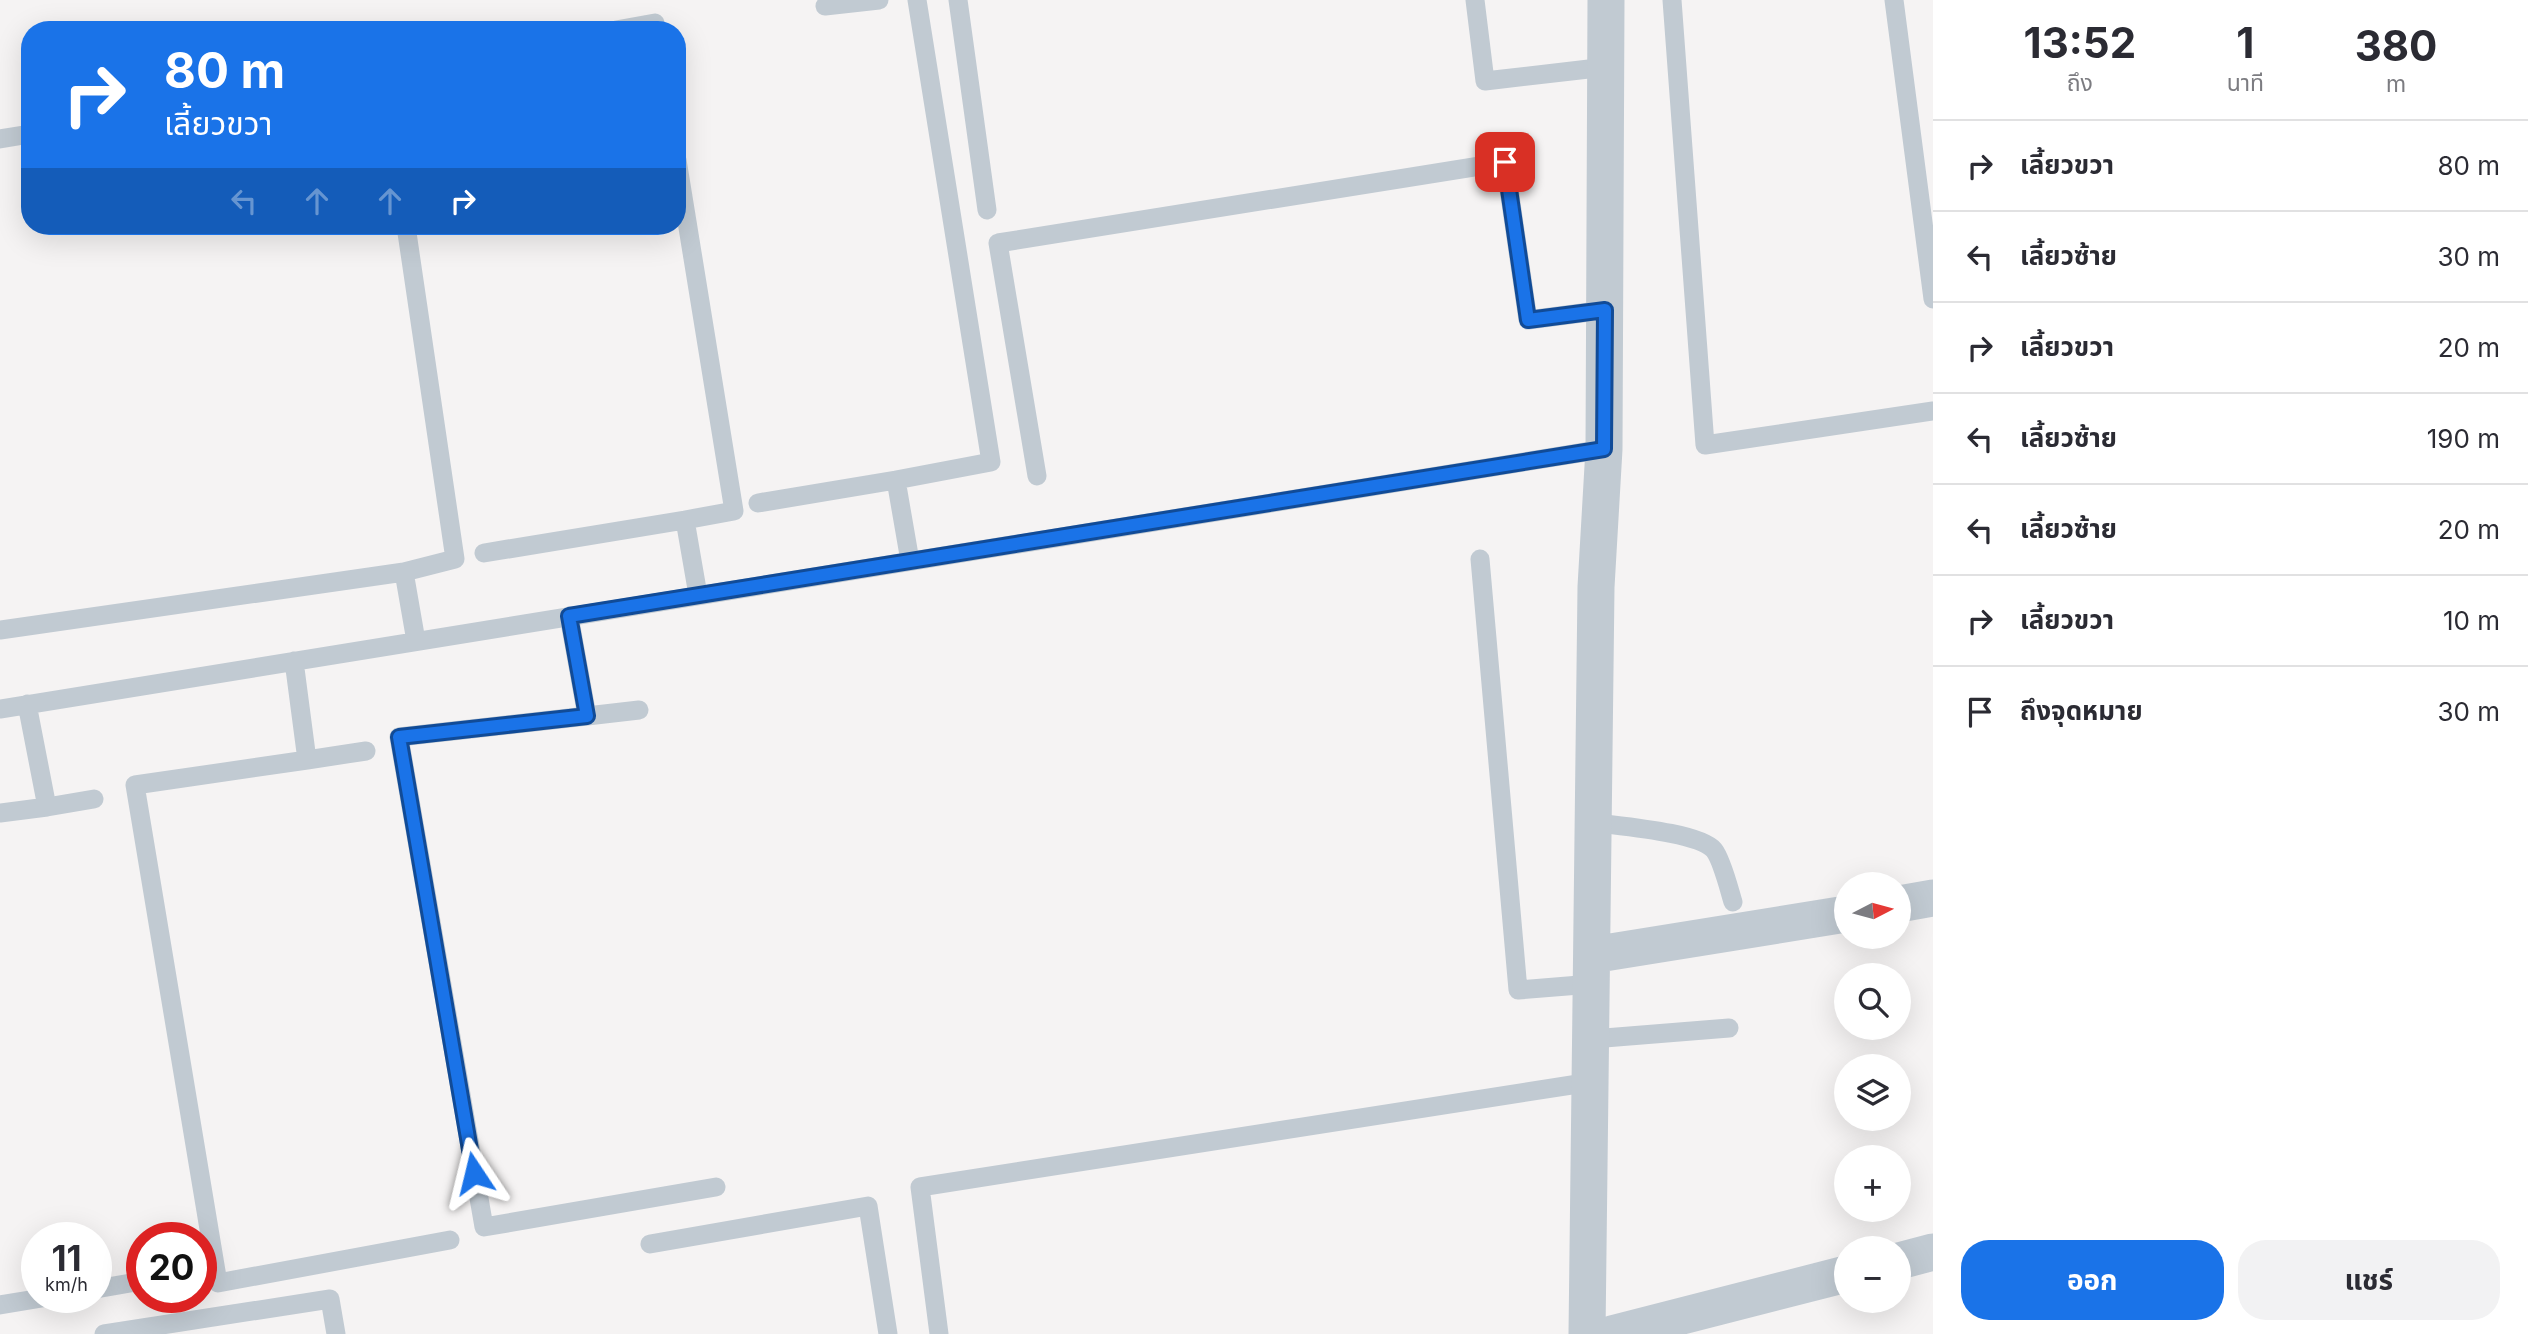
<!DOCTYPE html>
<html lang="th">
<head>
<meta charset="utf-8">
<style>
  body { margin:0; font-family:Inter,"Noto Sans Thai",sans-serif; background:#f2f2f3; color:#2b2b33; height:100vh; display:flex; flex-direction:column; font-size:26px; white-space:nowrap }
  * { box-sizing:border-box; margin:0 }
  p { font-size:23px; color:#7c7c81 }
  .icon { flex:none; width:38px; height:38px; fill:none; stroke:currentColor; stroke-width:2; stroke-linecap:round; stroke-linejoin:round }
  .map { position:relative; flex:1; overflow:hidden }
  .details { display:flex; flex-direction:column; background:#fff; width:595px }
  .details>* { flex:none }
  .hud { position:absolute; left:21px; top:21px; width:665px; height:214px; border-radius:28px; box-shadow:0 7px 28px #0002; background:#1a73e8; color:#fff; overflow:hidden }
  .needle { width:46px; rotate:84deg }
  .fabs { position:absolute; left:1834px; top:872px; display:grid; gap:14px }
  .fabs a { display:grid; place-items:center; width:77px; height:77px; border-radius:50%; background:#fff; box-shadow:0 7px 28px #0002; font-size:35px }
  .speed { position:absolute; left:21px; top:1222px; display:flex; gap:14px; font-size:35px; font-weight:700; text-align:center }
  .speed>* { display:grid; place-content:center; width:91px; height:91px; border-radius:50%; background:#fff; box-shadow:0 7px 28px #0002; line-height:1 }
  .speed small { font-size:18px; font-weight:400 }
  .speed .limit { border:10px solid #d22; background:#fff; color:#111 }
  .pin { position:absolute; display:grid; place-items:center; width:60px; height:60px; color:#fff; margin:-30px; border-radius:14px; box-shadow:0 4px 10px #0006 }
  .me { position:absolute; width:77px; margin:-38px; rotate:350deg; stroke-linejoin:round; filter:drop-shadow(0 0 5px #0008) }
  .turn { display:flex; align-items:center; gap:24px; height:147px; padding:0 28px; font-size:32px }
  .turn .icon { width:91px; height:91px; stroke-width:2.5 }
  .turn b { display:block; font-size:49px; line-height:60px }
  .lanes { display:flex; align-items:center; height:66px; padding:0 28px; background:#0003; justify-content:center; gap:35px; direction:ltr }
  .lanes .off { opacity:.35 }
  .eta { display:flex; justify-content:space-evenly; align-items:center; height:119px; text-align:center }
  .eta b { font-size:42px; font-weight:700; line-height:49px }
  .action { display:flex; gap:14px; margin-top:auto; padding:14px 28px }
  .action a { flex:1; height:80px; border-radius:28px; background:#1a73e8; color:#fff; font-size:28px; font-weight:700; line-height:80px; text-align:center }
  .action a+a { background:#f2f2f3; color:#2b2b33 }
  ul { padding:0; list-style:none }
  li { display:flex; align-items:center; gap:21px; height:91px; padding:0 28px; border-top:2px solid #e1e1e2 }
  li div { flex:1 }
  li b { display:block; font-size:26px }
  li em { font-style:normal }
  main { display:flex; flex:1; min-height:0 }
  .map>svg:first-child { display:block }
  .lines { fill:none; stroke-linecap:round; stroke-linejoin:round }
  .lane { stroke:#c1cad2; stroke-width:19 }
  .street { stroke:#c1cad2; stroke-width:37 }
  .route-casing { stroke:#114b97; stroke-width:18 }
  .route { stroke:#1a73e8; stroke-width:12 }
</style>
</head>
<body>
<main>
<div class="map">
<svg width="1933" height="1334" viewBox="0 0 1933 1334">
  <rect width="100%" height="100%" fill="#f5f3f3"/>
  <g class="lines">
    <!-- lane -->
    <path class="lane" d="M958,0L987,210
      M1475,0L1485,81L1606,67
      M1672,0L1705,445L1933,411
      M1894,0L1933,299
      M825,6L879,0
      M616,30L655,23L656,30
      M0,139L30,134
      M677,160L734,511L685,520
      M1037,476L998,243L1505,162L1528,320L1605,310
      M896,480L991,462L917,0
      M758,503L896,480L910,561
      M484,553L685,520L698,595
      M1480,559L1518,990L1592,984
      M404,572L455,559L406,226
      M569,616L587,716L639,710
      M0,630L404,572L416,641
      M294,661L307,760L366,751
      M27,704L47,807L94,799
      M0,709L1604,449
      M587,716L399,737L484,1227L716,1187
      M307,760L135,785L218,1283L450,1240
      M0,813L47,807
      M1591,822C1617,826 1699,832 1714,850C1722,860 1729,889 1733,902
      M1592,1039L1729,1028
      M650,1244L868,1206L888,1334
      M96,1289L142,1281
      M0,1305L48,1297
      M104,1334L330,1299L336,1334
      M939,1334L920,1187L1591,1082"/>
    <!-- street -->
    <path class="street" d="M1899,904L1933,898
      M1592,955L1846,914
      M1899,1261L1933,1252
      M1587,1334L1596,587L1604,449L1606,0
      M1612,1334L1846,1274"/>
  </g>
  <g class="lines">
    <defs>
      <path id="route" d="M474,1173L399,737L587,716L569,616L1604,449L1605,310L1528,320L1505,162"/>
    </defs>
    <!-- route casing -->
    <use href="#route" class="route-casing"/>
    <!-- route -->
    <use href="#route" class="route"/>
  </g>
</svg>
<div class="fabs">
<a><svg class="needle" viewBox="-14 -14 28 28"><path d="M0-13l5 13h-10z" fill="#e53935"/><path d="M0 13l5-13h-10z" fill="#7c7c81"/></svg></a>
<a><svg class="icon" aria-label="search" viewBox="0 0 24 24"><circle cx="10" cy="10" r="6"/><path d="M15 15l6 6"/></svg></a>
<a><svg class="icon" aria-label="layers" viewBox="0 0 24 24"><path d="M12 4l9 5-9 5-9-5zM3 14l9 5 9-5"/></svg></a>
<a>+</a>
<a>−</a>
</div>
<div class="speed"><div>11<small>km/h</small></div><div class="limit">20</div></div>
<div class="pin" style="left:1505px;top:162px;background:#d93025"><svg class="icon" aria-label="arrive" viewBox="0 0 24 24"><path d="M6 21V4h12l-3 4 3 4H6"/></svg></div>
<svg class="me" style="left:474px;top:1173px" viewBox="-20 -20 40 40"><path d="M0-17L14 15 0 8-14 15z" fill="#1a73e8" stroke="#fff" stroke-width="4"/></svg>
<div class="hud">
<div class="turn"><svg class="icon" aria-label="right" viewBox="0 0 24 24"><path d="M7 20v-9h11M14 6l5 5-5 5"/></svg><div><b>80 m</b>เลี้ยวขวา</div></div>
<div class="lanes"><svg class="icon off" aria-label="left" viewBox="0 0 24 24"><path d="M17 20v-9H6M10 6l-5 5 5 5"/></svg><svg class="icon off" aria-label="ahead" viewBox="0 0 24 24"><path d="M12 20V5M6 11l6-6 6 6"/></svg><svg class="icon off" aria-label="ahead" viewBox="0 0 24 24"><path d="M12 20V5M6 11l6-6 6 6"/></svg><svg class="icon" aria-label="right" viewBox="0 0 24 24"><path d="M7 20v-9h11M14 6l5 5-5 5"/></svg></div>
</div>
</div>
<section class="details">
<div class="eta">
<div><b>13:52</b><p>ถึง</p></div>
<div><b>1</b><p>นาที</p></div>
<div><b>380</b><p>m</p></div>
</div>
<ul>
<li><svg class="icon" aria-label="right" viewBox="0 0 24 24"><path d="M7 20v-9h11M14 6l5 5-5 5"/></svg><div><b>เลี้ยวขวา</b></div><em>80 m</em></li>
<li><svg class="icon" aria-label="left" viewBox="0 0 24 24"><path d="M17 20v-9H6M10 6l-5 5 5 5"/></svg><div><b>เลี้ยวซ้าย</b></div><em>30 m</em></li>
<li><svg class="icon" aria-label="right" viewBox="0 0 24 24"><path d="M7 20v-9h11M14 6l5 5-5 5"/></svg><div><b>เลี้ยวขวา</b></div><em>20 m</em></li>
<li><svg class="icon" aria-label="left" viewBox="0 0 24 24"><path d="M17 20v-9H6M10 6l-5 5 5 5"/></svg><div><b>เลี้ยวซ้าย</b></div><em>190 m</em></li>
<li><svg class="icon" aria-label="left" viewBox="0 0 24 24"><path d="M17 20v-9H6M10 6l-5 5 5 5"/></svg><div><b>เลี้ยวซ้าย</b></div><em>20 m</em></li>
<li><svg class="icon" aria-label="right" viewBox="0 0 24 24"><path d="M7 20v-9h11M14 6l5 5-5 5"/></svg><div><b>เลี้ยวขวา</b></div><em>10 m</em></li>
<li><svg class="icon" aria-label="arrive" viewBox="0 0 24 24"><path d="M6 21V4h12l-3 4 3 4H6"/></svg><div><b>ถึงจุดหมาย</b></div><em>30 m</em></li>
</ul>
<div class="action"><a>ออก</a><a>แชร์</a></div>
</section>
</main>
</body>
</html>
